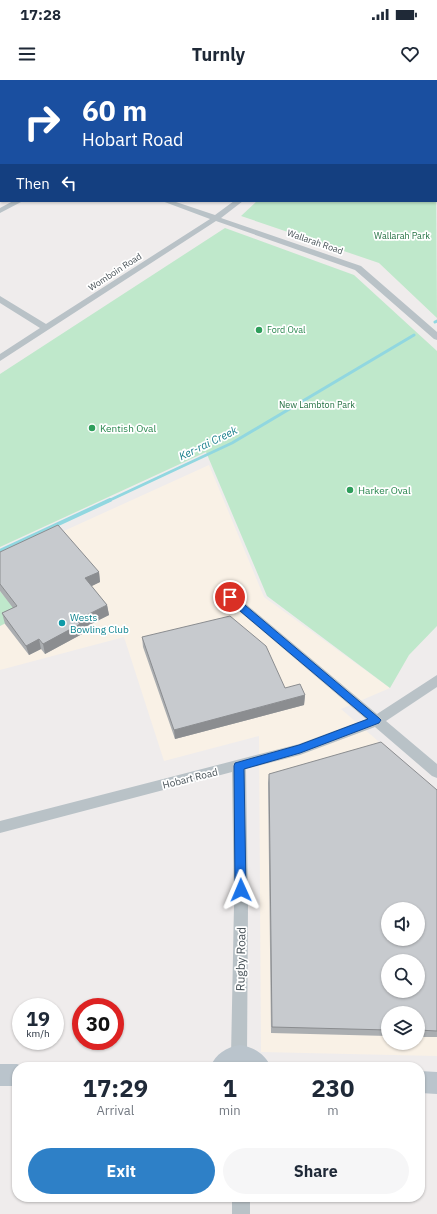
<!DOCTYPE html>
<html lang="en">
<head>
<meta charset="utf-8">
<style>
  body { margin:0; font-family:"IBM Plex Sans",sans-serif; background:#f6f6f7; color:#1f2937; height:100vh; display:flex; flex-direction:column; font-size:15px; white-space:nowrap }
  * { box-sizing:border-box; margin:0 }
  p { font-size:13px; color:#747a83 }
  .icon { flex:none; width:22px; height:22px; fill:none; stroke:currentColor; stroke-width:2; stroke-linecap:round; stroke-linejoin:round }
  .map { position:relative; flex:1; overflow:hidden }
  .drawer { position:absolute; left:12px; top:982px; width:413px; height:140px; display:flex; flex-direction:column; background:#fff; border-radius:16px; box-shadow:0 1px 3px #0004 }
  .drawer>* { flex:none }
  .hud { position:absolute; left:0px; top:0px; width:437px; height:122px; box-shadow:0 1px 3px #0004; background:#1a4fa0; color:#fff; overflow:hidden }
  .controls { position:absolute; left:381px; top:822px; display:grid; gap:8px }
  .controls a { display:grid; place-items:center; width:44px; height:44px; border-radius:50%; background:#fff; box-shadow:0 1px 3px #0004; font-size:20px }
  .speed { position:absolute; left:12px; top:918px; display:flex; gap:8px; font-size:20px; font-weight:700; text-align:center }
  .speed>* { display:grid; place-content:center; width:52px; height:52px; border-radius:50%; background:#fff; box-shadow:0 1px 3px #0004; line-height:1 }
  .speed small { font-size:10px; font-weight:400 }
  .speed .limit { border:6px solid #d22; background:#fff; color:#111 }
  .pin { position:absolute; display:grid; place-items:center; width:34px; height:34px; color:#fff; margin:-17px; border:2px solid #fff; border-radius:50%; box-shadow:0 1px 4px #0007 }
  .me { position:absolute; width:44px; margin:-22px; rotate:359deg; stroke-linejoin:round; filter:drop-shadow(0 0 3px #0008) }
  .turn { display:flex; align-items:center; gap:14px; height:84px; padding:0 16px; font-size:18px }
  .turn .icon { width:52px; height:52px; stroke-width:2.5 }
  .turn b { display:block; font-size:28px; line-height:34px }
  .then { display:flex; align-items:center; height:38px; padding:0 16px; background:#0003; gap:8px; font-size:15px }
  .eta { display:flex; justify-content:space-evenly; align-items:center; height:68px; text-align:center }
  .eta b { font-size:24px; font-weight:700; line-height:28px }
  .primary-button { display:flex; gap:8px; margin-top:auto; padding:8px 16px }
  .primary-button a { flex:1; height:46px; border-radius:24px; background:#2e80c7; color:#fff; font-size:16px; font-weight:700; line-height:46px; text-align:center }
  .primary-button a+a { background:#f6f6f7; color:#1f2937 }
  .status { display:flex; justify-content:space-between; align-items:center; height:28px; padding:0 20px; background:#fff; direction:ltr }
  .status svg { height:11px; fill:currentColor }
  header { display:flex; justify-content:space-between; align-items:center; height:52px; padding:0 16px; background:#fff; font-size:18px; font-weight:700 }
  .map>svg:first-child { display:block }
  .commercial { fill:#f9f1e6; fill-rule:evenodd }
  .green { fill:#bfe8cb }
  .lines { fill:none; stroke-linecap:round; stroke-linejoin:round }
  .stream-far1 { stroke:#91d7e0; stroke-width:3 }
  .stream { stroke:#91d7e0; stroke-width:4 }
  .street { fill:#b9c2c7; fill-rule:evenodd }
  .secondary { fill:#bac4cc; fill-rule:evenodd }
  .wall { fill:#abaeb1 }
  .shaded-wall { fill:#8b8d90 }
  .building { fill:#c7cace; stroke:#8b8d90; fill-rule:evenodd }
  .route { fill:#1a73e8; stroke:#114b97 }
  .leisure-dot { fill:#2e9e5b; stroke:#fff; stroke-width:1.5 }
  .culture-dot { fill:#0f9aa8; stroke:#fff; stroke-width:1.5 }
  .labels { text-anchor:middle; stroke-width:3.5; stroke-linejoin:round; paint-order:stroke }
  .far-park-label { font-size:9px; fill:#216f40; stroke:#fff }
  .far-street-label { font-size:9px; fill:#475157; stroke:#fff }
  .far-leisure-label { font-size:9px; fill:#27864d; stroke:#fff; text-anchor:start }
  .leisure-label { font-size:10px; fill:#27864d; stroke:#fff; text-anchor:start }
  .culture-label { font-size:10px; fill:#0d838f; stroke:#fff; text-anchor:start }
  .street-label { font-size:10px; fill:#475157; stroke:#fff }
  .water-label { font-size:11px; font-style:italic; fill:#1c818d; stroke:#fff }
  .near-street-label { font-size:12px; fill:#475157; stroke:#fff }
</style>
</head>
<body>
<div class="status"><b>17:28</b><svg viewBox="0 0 49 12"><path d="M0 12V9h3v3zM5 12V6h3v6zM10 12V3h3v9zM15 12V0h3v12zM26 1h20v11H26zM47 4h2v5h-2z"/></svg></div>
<header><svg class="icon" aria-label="menu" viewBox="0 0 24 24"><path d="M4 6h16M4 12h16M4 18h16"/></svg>Turnly<svg class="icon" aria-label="heart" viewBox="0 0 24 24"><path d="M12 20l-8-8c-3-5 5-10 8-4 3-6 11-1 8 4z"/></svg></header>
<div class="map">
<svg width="437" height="1134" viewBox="0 0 437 1134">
  <rect width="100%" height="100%" fill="#efecec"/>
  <!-- commercial -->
  <path class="commercial" d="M209,385L264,517L390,608L341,629L437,712V976L261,972L259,656L164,681L124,557L0,590V480ZM388,829H418V859H388ZM388,881H418V911H388ZM388,933H418V963H388Z"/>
  <!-- green -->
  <path class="green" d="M436,95L437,238L379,183L241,136L257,121H436Z
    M225,148L354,195L437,271V546L409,575L390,608L267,516L206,372L0,467V294Z
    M0,511L20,536L0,546Z"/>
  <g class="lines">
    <!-- stream-far1 -->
    <path class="stream-far1" d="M435,242L437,241
      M108,421L232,363L414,255"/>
    <!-- stream -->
    <path class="stream" d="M0,471L110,420"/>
    <!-- street -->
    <path class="street" d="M101,0H107V1H101Z
      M0,61H1V65H0Z
      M13,121H23L0,133V128Z
      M162,121H173L215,135L234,121H243L221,138L361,186L437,252V260L434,259L355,190L216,141L0,281V274L40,248L0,223V216L46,244L210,139Z
      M230,513L234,514L377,634L437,595V607L386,641L437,684V698L432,696L375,647L300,675L246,689L248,825L247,976L245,982L239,984L233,982L231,976L234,825L232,692L0,753V741L299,664L366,639L226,520L224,517L226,514Z
      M232,1117H250V1134H232Z"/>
    <!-- secondary -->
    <path class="secondary" d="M0,56H1V62H0Z
      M240,965C254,967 265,974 271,987H210C216,974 226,967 240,965Z
      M0,984H17L24,987H17V1006H0Z
      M420,991L437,992V1014L420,1013Z"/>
  </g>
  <!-- wall -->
  <path class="wall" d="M436,3H437V92H436Z
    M0,472L99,492L100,502L91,506L107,525L109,535L81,549L82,554L45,574L41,569L29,575L5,544L2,533L13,528L0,511Z
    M142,557L305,615L304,625L175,659L143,567Z
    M269,694L437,710V957H418V933H388V956L271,953L268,703Z"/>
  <!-- shaded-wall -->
  <path class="shaded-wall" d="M282,0H327L320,1H275Z
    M0,43H1V51H0Z
    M99,492L100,502L86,509L85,498Z
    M107,525L109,535L81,549L82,554L45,574L43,564L77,540Z
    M39,559L41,569L29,575L26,566Z
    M305,615L304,625L175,659L174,650Z"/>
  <!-- building -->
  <path class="building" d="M0,0H97V1H1V43H0Z
    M133,0H282L275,1H134Z
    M436,3H437V84H436Z
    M58,445L99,492L85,498L107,525L77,540L80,544L43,564L39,559L26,566L2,533L17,526L0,504V472Z
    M230,536L266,566L285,608L300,604L305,615L174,650L142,557Z
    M381,662L437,710V951L418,950V933H388V950L272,947L269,694ZM388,829H418V859H388ZM388,881H418V911H388Z"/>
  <!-- route -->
  <path class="route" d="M230,514L233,515L379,638L381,640L379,643L300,673L244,689L246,810L245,813L241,815L237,813L235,810L234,686L235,683L299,665L368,639L227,520L225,517Z"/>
  <!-- markers -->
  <g class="leisure-dot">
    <circle cx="259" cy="250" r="4"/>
    <circle cx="92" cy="348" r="4"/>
    <circle cx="350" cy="410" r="4"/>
  </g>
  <circle class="culture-dot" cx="62" cy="543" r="4"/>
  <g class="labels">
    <!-- far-park labels -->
    <g class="far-park-label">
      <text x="402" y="159">Wallarah Park</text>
      <text x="317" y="328">New Lambton Park</text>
    </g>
    <!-- far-street labels -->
    <g class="far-street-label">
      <text transform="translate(315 162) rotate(19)" y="3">Wallarah Road</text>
      <text transform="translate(115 192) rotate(-33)" y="3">Womboin Road</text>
    </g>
    <!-- far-leisure labels -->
    <g class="far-leisure-label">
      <text x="267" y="253">Ford Oval</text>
    </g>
    <!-- leisure labels -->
    <g class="leisure-label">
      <text x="100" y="352">Kentish Oval</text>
      <text x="358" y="414">Harker Oval</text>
    </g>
    <!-- culture labels -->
    <g class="culture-label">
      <text x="70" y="541">Wests<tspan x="70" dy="12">Bowling Club</tspan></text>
    </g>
    <!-- street labels -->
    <g class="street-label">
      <text transform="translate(190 698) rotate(-14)" y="4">Hobart Road</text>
    </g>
    <!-- water labels -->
    <g class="water-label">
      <text transform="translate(208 363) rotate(-26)" y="4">Ker-rai Creek</text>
    </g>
    <!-- near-street labels -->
    <g class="near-street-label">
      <text transform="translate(241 879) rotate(-89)" y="4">Rugby Road</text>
    </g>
  </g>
</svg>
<div class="controls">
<a><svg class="icon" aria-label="sound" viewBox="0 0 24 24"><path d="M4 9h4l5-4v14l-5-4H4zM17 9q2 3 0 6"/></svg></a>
<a><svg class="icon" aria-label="search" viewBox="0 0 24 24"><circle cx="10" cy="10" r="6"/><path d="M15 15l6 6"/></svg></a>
<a><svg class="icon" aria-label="layers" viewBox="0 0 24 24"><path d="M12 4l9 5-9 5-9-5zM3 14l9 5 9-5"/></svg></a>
</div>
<div class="speed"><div>19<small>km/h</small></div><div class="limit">30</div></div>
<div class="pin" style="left:230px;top:517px;background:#d93025"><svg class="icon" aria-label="arrive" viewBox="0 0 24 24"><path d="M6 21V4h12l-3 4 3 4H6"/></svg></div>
<svg class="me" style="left:241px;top:810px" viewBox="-20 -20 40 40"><path d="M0-17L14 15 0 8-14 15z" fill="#1a73e8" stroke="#fff" stroke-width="4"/></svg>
<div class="hud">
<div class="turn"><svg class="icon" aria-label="right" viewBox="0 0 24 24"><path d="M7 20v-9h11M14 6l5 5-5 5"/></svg><div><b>60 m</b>Hobart Road</div></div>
<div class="then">Then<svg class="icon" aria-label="left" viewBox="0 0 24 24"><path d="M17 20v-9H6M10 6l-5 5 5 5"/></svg></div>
</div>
<section class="drawer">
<div class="eta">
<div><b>17:29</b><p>Arrival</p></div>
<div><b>1</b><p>min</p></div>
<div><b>230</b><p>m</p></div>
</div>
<div class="primary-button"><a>Exit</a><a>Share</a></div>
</section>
</div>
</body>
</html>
